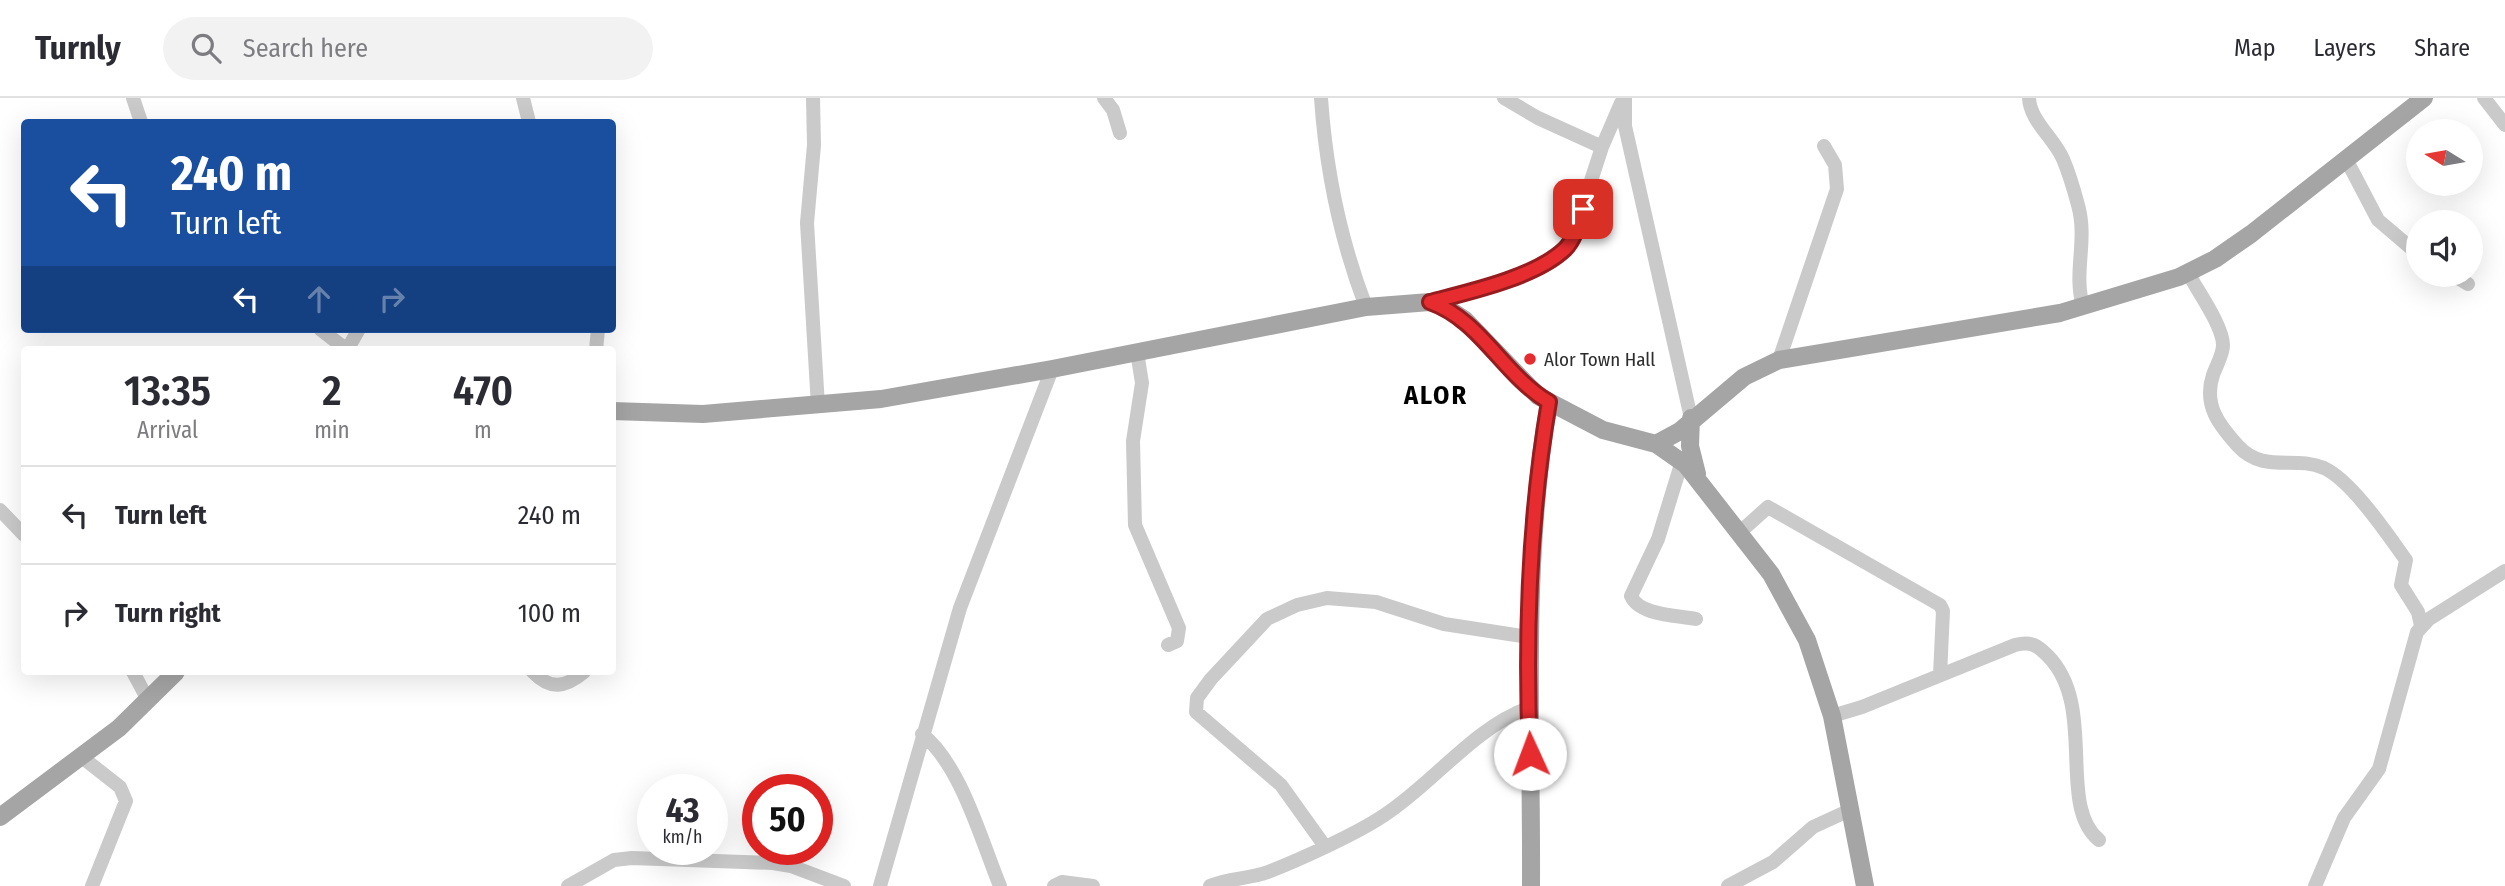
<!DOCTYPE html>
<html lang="en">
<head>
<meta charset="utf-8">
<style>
  body { margin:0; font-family:"Fira Sans Condensed",sans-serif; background:#f2f2f3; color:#2b2b33; height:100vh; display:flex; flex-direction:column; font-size:26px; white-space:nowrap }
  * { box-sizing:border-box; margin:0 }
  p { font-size:23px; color:#7c7c81 }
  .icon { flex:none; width:38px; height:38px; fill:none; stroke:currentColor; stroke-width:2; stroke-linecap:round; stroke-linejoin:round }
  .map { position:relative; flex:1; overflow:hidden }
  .panel { position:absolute; left:21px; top:248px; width:595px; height:329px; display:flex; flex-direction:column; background:#fff; border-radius:7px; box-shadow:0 7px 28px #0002 }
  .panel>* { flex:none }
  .banner { position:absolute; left:21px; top:21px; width:595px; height:214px; border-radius:7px; box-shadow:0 7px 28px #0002; background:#1a4fa0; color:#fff; overflow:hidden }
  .needle { width:46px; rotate:281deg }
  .tools { position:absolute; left:2406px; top:21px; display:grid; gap:14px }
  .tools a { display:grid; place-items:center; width:77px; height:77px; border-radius:50%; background:#fff; box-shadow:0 7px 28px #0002; font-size:35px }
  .speed { position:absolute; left:637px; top:676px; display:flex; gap:14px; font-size:35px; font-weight:700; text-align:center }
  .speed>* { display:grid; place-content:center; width:91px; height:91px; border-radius:50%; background:#fff; box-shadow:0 7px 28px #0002; line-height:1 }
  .speed small { font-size:18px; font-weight:400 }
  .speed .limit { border:10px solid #d22; background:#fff; color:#111 }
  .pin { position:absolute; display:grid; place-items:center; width:60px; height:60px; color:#fff; margin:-30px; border-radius:14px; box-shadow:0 4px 10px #0006 }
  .me { position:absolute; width:77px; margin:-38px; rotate:358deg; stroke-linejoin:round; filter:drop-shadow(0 0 5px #0008) }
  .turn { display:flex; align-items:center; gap:24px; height:147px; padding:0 35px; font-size:32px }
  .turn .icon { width:91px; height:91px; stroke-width:2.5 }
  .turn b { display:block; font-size:49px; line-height:60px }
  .lanes { display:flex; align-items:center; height:66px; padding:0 35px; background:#0003; justify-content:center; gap:35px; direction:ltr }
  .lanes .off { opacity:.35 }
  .eta { display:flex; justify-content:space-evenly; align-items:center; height:119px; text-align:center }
  .eta b { font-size:42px; font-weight:600; line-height:49px }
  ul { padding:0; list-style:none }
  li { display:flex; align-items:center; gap:21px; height:98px; padding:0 35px; border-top:2px solid #e1e1e2 }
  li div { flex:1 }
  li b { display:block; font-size:26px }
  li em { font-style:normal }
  header { display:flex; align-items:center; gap:42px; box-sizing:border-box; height:98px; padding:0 35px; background:#fff; border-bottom:2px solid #e1e1e2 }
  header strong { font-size:33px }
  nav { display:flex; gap:38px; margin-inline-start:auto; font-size:24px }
  .search { width:490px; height:63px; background:#f2f2f3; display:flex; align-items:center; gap:18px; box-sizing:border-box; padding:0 24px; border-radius:38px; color:#7c7c81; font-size:26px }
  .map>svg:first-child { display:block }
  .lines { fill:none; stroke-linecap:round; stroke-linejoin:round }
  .minor { stroke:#cacaca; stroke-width:14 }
  .major { stroke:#a5a5a5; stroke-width:18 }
  .route-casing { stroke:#961d1f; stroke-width:18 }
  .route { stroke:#e62c2f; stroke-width:12 }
  .poi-dot { fill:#e62c2f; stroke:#fff; stroke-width:2.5 }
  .labels { text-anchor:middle; stroke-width:7; stroke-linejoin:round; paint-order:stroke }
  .poi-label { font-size:19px; fill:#2d2d2d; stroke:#fff; text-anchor:start }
  .district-label { font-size:26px; font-weight:bold; letter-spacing:2px; fill:#000; stroke:#fff }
</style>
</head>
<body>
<header>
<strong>Turnly</strong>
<div class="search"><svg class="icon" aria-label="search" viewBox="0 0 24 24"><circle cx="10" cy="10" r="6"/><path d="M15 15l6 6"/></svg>Search here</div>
<nav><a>Map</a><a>Layers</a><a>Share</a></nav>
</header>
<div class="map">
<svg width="2505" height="788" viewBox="0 0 2505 788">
  <rect width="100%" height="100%" fill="#fff"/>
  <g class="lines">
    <!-- minor -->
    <path class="minor" d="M133,0L141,24
      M523,0L529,24
      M813,0L814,47L807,125L818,308
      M1104,0L1113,12L1120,35
      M1321,0C1326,73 1340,141 1366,209
      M1504,0L1538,20L1602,49
      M1625,0V28L1691,320
      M2029,0C2030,23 2054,40 2063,61C2069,75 2074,92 2078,107C2088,143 2073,174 2083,208
      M2484,0L2505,27
      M2346,61L2378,122L2418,156
      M2188,175C2197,192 2223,228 2223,247C2223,257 2216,268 2213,277C2203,307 2219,327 2238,348C2264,376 2294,357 2324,370C2352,383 2388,437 2406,462L2401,487L2418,514L2421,528
      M2453,177L2468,186
      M1430,204C1473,193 1548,178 1573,138L1602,49L1621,5
      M320,231L347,252
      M347,252L359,231
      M596,252L598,231
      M1137,254L1142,285L1133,343L1135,427L1179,530L1177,543L1168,547
      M1779,262L1837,91L1835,67L1824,48
      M1682,363L1658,441L1631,498C1640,518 1677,517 1696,521
      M0,412L24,437
      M1739,435L1768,409L1940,507L1943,513L1940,577
      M133,574L148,602
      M533,574C550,592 565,590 584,574
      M1832,618L1862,609L2015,547C2031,543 2037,547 2048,558C2098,609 2056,707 2099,742
      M922,636C961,667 981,742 1000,788
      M83,660L120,689L126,703L92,788
      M1324,747L1281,687L1196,614L1197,600L1211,581L1267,521L1297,507L1327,500L1376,504L1444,526L1528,539
      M568,788L614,762L632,760L773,765L791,768L844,788
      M880,788L960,510L1052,271
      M1054,788L1062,784L1093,788
      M1210,788C1228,780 1249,781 1268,774C1299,762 1356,736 1383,718C1433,686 1472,631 1528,610
      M1728,788L1773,764L1813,729L1850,712
      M2315,788L2344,720L2379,671L2417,534L2429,521L2505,473"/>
    <!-- major -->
    <path class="major" d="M612,313L703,316L881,301L1052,271L1366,209L1430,204L1447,210L1465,222L1538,298L1603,332L1656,346L1680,333L1744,279L1779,262L2060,215L2179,179L2215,161L2251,136L2424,0
      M1691,320L1690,348L1697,376
      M1656,346L1686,367L1771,476L1807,542L1832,618L1865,788
      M0,719L119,630L176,574
      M1531,788C1532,626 1521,465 1549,304"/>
  </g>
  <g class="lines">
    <defs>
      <path id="route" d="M1530,656C1525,539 1529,420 1549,304C1503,277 1481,222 1430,204C1469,194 1536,179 1565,151C1575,141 1579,124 1583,111"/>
    </defs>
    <!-- route casing -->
    <use href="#route" class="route-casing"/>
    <!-- route -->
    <use href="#route" class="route"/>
  </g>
  <!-- markers -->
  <circle class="poi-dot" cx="1530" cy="261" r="7"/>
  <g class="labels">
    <!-- poi labels -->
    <g class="poi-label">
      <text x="1544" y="268">Alor Town Hall</text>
    </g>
    <!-- district labels -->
    <g class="district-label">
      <text x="1436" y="306">ALOR</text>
    </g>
  </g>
</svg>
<div class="tools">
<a><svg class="needle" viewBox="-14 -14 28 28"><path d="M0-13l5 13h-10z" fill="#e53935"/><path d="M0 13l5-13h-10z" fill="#7c7c81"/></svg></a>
<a><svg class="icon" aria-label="sound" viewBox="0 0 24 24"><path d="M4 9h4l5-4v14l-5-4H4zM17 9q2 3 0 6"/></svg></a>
</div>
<div class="speed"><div>43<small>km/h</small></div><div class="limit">50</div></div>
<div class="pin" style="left:1583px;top:111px;background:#d93025"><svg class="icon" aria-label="arrive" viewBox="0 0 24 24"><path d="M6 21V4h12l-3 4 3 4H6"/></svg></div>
<svg class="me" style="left:1530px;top:656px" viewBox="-20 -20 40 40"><circle r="19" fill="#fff"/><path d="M0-13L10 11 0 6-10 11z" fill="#e62c2f"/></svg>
<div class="banner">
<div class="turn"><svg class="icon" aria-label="left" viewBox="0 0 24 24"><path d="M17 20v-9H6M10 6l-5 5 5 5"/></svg><div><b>240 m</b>Turn left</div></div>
<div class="lanes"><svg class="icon" aria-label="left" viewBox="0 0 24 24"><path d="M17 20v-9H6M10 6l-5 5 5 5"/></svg><svg class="icon off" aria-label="ahead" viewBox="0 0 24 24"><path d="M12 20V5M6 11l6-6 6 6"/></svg><svg class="icon off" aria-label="right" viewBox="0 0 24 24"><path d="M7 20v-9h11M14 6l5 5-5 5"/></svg></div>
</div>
<section class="panel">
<div class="eta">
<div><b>13:35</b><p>Arrival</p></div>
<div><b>2</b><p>min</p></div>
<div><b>470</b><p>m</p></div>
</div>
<ul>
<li><svg class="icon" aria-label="left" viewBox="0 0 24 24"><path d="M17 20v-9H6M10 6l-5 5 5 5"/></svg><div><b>Turn left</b></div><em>240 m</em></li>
<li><svg class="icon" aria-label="right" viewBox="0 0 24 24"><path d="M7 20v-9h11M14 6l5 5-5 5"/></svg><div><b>Turn right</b></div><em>100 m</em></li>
</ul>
</section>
</div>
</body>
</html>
